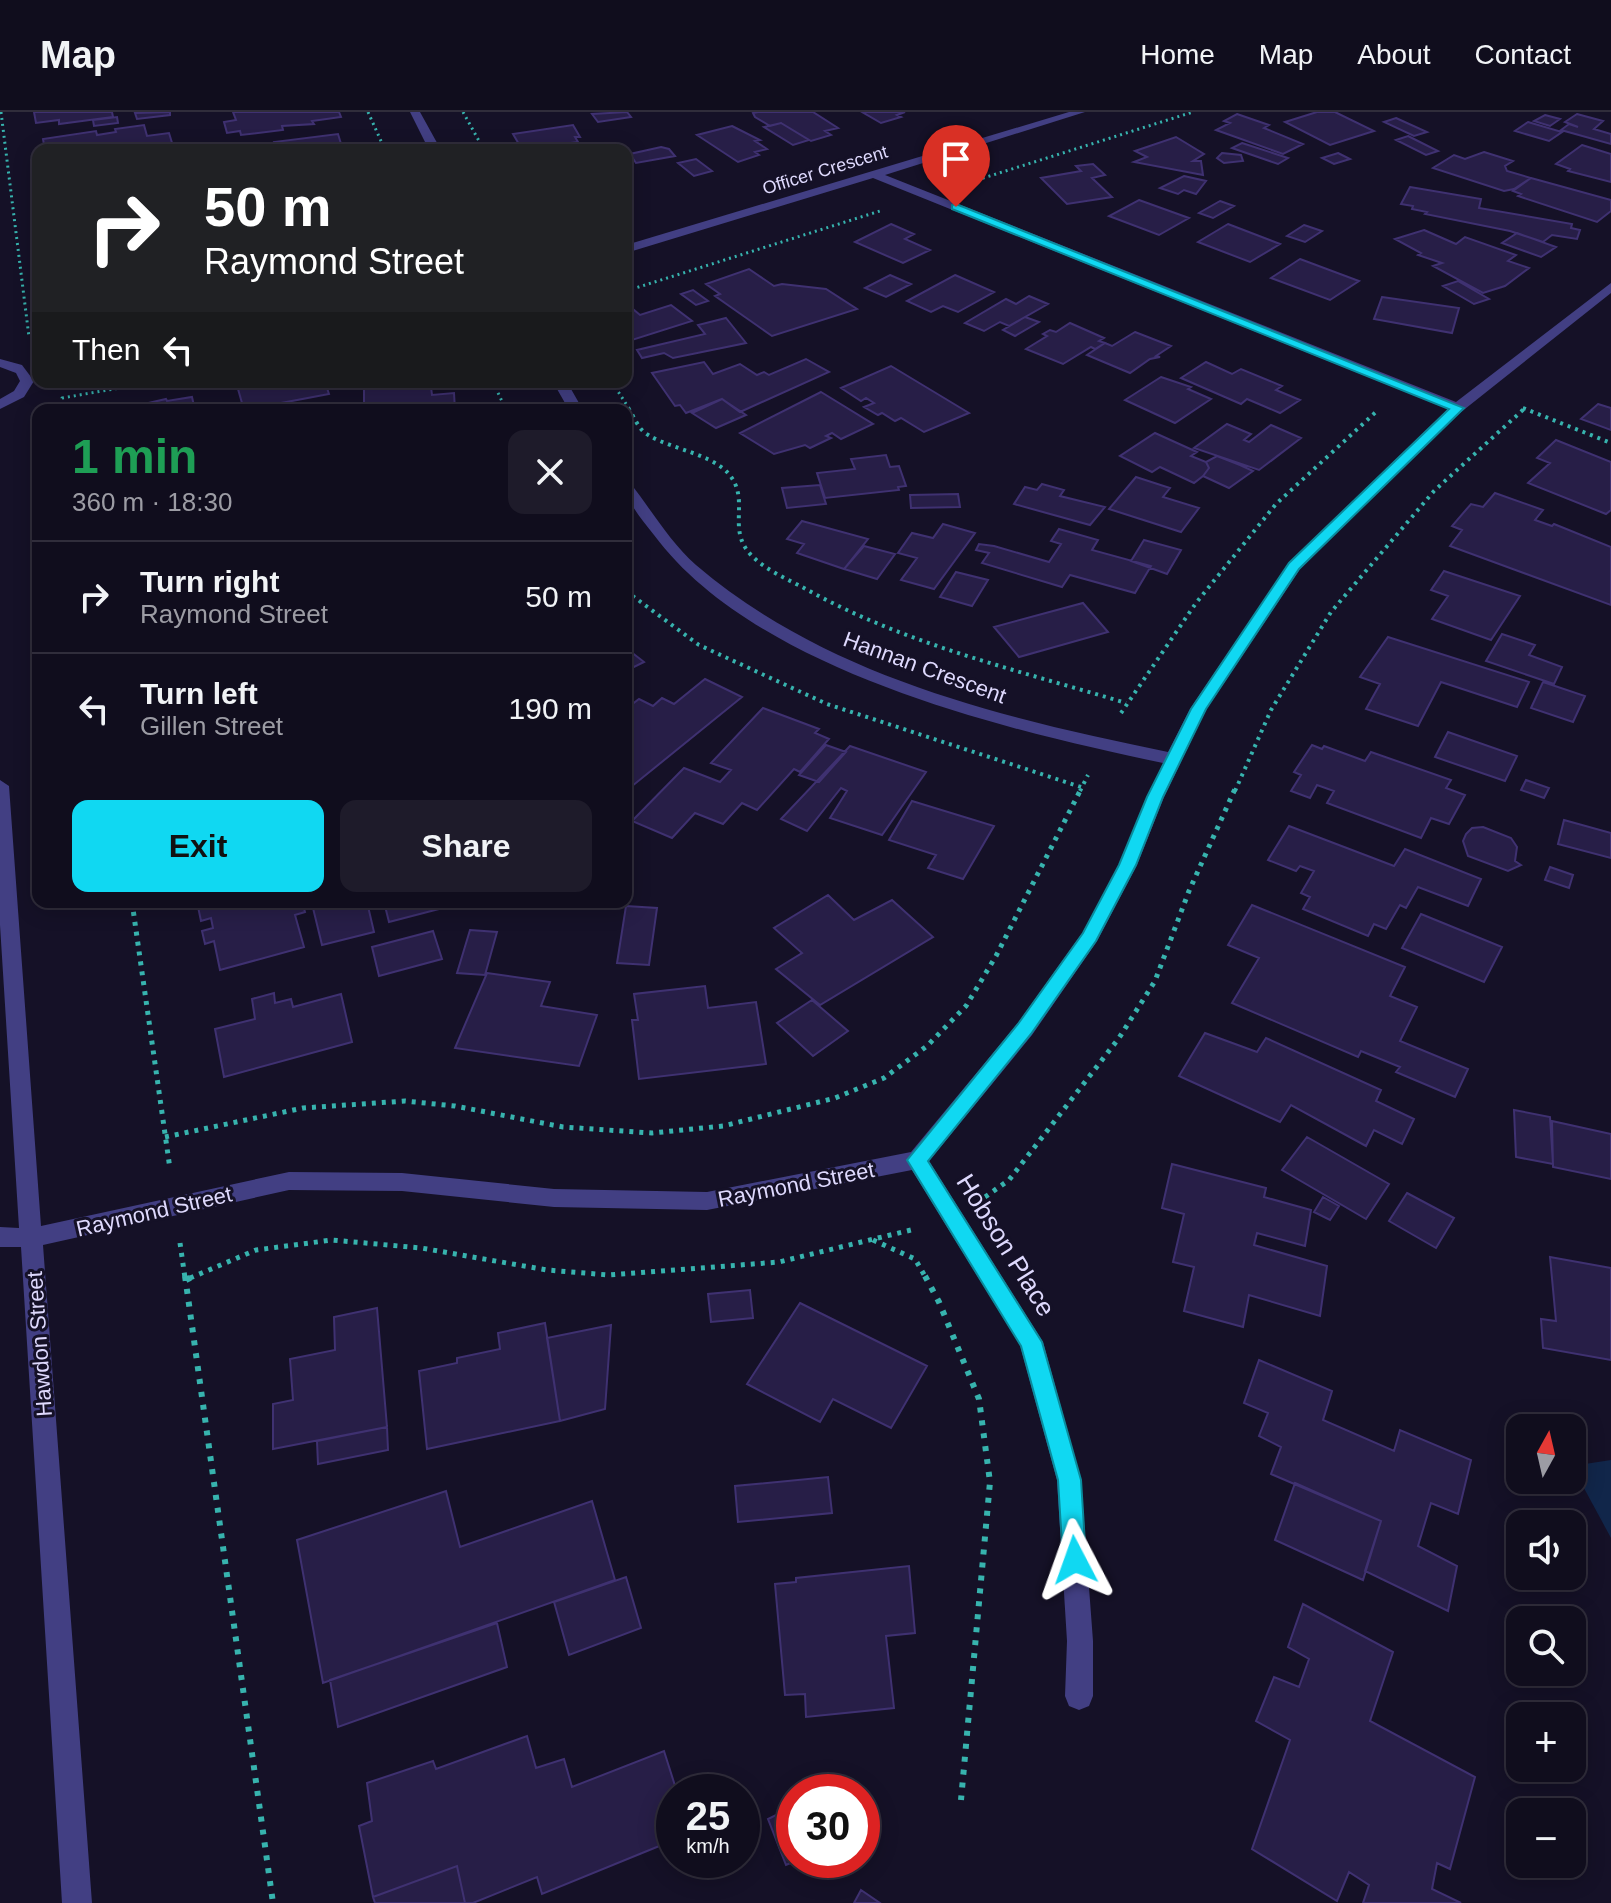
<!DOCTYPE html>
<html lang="en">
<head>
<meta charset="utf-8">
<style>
  body { margin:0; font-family:Helvetica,sans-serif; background:#1e1b2a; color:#f1f3f6; height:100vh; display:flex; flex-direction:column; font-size:30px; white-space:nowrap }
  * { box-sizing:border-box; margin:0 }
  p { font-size:26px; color:#9c9ca4 }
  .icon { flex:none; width:44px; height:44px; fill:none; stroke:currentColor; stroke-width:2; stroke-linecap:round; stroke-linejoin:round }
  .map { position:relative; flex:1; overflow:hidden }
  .drawer { position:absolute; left:32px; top:292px; width:600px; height:504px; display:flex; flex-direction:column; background:#100d1d; border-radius:16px; box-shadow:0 4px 20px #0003,0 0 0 2px #302d3b }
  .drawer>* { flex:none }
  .guide { position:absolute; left:32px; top:32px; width:600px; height:244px; border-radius:16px; box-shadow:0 4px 20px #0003,0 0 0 2px #302d3b; background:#202124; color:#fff; overflow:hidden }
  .needle { width:52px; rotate:8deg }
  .fabs { position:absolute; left:1506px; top:1302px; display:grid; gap:16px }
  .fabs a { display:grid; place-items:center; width:80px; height:80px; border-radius:16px; background:#100d1d; box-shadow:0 4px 20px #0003,0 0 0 2px #302d3b; font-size:40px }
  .speed { position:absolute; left:656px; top:1662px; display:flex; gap:16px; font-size:40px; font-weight:700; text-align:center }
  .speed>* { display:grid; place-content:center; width:104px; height:104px; border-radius:50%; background:#100d1d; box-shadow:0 4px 20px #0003,0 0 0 2px #302d3b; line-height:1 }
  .speed small { font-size:20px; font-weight:400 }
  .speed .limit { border:12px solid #d22; background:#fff; color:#111 }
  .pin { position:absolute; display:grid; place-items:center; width:68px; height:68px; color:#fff; margin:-82px -34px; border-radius:50% 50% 50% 0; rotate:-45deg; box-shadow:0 0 8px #0007 }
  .pin .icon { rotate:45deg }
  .me { position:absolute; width:88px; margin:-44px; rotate:356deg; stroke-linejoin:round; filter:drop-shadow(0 0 6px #0008) }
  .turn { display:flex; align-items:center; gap:28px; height:168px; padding:0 40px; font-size:36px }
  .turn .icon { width:104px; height:104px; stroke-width:2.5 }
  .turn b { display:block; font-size:56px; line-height:68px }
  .then { display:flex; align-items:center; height:76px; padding:0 40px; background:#0003; gap:16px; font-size:30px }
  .round { display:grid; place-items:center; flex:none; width:84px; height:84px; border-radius:16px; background:#1e1b2a }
  .summary { display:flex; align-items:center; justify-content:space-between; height:136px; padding:0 40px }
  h1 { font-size:48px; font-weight:800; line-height:60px; color:#1e9e55 }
  .action { display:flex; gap:16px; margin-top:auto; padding:16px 40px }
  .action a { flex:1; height:92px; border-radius:16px; background:#10d8f2; color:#111; font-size:32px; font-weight:800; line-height:92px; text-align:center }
  .action a+a { background:#1e1b2a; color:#f1f3f6 }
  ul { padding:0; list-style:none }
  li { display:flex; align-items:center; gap:24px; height:112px; padding:0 40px; border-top:2px solid #302d3b }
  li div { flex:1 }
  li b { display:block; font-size:30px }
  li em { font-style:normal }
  header { display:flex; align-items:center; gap:48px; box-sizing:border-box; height:112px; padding:0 40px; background:#100d1d; border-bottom:2px solid #302d3b }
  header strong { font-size:38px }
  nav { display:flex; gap:44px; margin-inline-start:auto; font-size:28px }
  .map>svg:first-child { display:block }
  .water { fill:#11264a }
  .building { fill:#271e47; stroke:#3f3171; stroke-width:2 }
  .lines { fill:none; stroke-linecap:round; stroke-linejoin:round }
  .path-far3 { stroke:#37b3ae; stroke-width:3; stroke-dasharray:2 4; stroke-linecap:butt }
  .path-far2 { stroke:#37b3ae; stroke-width:4; stroke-dasharray:3 5; stroke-linecap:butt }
  .path-far1 { stroke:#37b3ae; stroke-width:5; stroke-dasharray:4 6; stroke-linecap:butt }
  .path { stroke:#37b3ae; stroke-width:6; stroke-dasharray:5 8; stroke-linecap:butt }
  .minor { fill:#423f83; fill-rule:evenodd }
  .route { fill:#10d8f2; stroke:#0a8c9d; stroke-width:2 }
  .labels { text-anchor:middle; stroke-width:6; stroke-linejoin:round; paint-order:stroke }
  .far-street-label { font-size:18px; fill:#ded9fd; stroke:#151127 }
  .street-label { font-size:22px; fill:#ded9fd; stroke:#151127 }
  .near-street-label { font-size:26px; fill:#ded9fd; stroke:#151127 }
</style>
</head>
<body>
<header>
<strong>Map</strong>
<nav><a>Home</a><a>Map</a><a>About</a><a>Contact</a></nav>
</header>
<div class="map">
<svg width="1611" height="1791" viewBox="0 0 1611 1791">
  <rect width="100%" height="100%" fill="#151127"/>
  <!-- water -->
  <path class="water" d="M1611,1348V1426L1572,1354Z"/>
  <!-- building -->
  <path class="building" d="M34,0H112L113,5L59,12V8L36,11Z
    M170,0V3L137,7L135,1Z
    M233,0H339L341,5L312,9L314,12L282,14L283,18L241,23L240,19L227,21L224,10L236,8Z
    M627,0L631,5L598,10L592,2Z
    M758,0H813L838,16L825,19L831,23L811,29L781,11L770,14L755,5L753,1Z
    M862,0H905L897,3L901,5L881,11Z
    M1317,0H1335L1374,19L1330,33L1285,10Z
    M1237,2L1269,13L1264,16L1303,32L1283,42L1216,18L1230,11L1224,9Z
    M1577,2L1603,9L1594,17L1611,22V32L1561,18L1569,12L1578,15L1565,10Z
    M1545,3L1560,7L1550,14L1534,9Z
    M117,5L118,11L94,14L93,8Z
    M1396,6L1427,20L1414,24L1384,10Z
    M1528,10L1562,20L1549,29L1515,19Z
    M781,11L809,28L793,33L764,15Z
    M144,13L147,24L169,21L173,34L149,38H45L43,27L96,19L97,23L116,20L115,17Z
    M573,13L580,25H575L578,30L541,35L539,31L520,34L513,22Z
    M732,14L760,28L755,29L767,37L755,40L759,43L738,50L697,23Z
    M338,22L342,35L276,38L274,30Z
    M1408,24L1438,39L1426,43L1396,28Z
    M1176,25L1204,42L1193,49H1201L1203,63L1134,50L1147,45L1135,39Z
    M578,30L583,38H542L541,35Z
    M1242,31L1288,46L1278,52L1232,36Z
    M1582,33L1611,42V70L1568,59L1570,57L1556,52Z
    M661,35L669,37L675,44L636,51L630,42Z
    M1484,40L1513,49L1505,54L1507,59L1531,66L1514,77L1504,79L1433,56L1454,43L1465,47Z
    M1222,41L1241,43L1243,49L1224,51L1217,46Z
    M1338,41L1350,47L1334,52L1322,46Z
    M696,47L712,59L694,64L678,51Z
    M1093,52L1105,63L1092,66L1112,85L1067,92L1041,66L1081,59L1076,54Z
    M1184,64L1206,69L1196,82L1184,78L1178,82L1160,76Z
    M1531,66L1611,88V99L1597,110L1518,84L1521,82L1513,79Z
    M1410,75L1481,87L1479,96L1572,112L1571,116L1580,118L1577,127L1552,123L1543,130L1510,119L1425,102L1427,100L1412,97L1413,94L1401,92Z
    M1139,88L1189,106L1159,123L1109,104Z
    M1220,89L1234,94L1213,106L1199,101Z
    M891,112L914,122L905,127L930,138L903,151L855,130Z
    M1228,112L1280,132L1250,150L1198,130Z
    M1304,113L1322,119L1305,130L1287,124Z
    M1424,118L1456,132L1465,125L1516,143L1508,149L1529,156L1505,174L1483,181L1433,154L1442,151L1418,143L1421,141L1395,127Z
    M1517,121L1556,135L1541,145L1502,131Z
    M1300,147L1359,169L1330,188L1271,166Z
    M749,157L774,174L782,172L826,177L857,197L772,224L715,184L720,182L706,172Z
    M890,163L911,172L886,185L865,176Z
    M955,163L994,180L958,200L943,194L931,200L907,189Z
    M1458,169L1489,187L1474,192L1443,174Z
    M693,178L708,189L696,193L681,182Z
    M1029,184L1048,192L1009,214L1000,210L984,219L965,211L1006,187L1016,192Z
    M1382,185L1459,196L1452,221L1374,207Z
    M671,193L692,209L632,228L626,224V201L634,198L640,203Z
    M1025,205L1039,210L1015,224L1003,218Z
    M726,206L746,231L673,246L664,241L642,246L637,238L705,222L698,213Z
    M1070,211L1104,226L1099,229L1105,231L1095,237L1091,235L1063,252L1026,237L1047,224L1043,222L1050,218L1056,220Z
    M1135,220L1171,234L1156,244L1160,245L1150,247L1130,261L1087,243L1105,231L1112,234Z
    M806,247L829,260L740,300L722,287L686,301L680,293L675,294L652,261L704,250L713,262L740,252L757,263L764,260L769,263Z
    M1206,250L1232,262L1241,257L1282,274L1276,278L1300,288L1280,301L1247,287L1241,292L1181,266Z
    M891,254L969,301L924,320L901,306L895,309L882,301L878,303L864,295L874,291L866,286L861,289L841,276Z
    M1161,265L1191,275L1188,277L1211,287L1175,311L1125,288Z
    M274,270H325L329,282L244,298L238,277Z
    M364,270H470V272L431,275L432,283L454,281L455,298H364Z
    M821,280L873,312L841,327L832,321L826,324L831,326L810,336L805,333L774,342L740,321Z
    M192,285L195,298H118L166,287L167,289Z
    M722,287L746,303L716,316L692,301Z
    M1598,292L1611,296V318L1581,307Z
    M1227,312L1251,322L1244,328L1249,330L1271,313L1301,326L1259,358L1194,336Z
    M1155,321L1197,340L1191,344L1206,350L1209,356L1203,364L1194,371L1160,355L1152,360L1120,344Z
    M1556,328L1611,350V398L1606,402L1528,371L1550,351L1537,346Z
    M886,343L890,355L899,354L906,374L898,375L899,378L825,386L817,361L855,357L851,347Z
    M1217,344L1240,353L1253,359L1229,376L1203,364L1209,356L1206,350Z
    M1136,365L1170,376L1163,385L1199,396L1181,420L1109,397Z
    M1042,372L1064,378L1060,384L1105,395L1090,413L1014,392L1025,375L1037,378Z
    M820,373L826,392L787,396L782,376Z
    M1495,381L1543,398L1535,408L1552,414L1554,412L1611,435V493L1450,434L1462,418L1452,414L1471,392L1483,395Z
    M958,382L960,395L911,396L910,383Z
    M802,409L868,427L844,457L797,441L804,432L787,427Z
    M943,412L975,421L934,477L901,468L917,446L898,441L912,421L933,426Z
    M1059,417L1098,428L1092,438L1151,454L1135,481L1070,463L1062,475L982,451L989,441L976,438L979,432L994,434L1049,450L1061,432L1051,429Z
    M1144,428L1181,438L1167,462L1131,449Z
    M864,434L895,442L877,467L844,457Z
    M1444,459L1520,484L1491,528L1432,507L1448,484L1431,478Z
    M956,460L988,468L972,494L940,485Z
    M1083,491L1108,520L1019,545L994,515Z
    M1502,522L1535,533L1529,543L1562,555L1554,572L1486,549Z
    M1388,525L1529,570L1517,595L1441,570L1418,614L1366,597L1380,572L1360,565Z
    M626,536L644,550L626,559Z
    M705,567L742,585L626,679V597L639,587L653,594L662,586L674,592Z
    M1543,570L1585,584L1573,610L1531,596Z
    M763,596L819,617L815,621L829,627L800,660L794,657L757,698L742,691L723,712L695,701L672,726L632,709L684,656L720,670L731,658L711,651Z
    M1448,620L1517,644L1505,669L1435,645Z
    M826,633L846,640L819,670L799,663Z
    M1312,633L1322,637L1324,634L1365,649L1371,640L1451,668L1446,676L1465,683L1449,712L1431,706L1421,726L1327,691L1334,679L1317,673L1310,686L1291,679L1301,663L1294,660Z
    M850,634L926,660L882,723L830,706L847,679L841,676L807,719L781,707Z
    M1526,668L1549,676L1544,686L1521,678Z
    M912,689L994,714L963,767L928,756L936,743L889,728Z
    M1564,708L1611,721V746L1558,732Z
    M1289,714L1394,754L1405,737L1481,767L1468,794L1418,775L1406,796L1400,793L1386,817L1374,812L1368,824L1303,797L1310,785L1301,781L1314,759L1300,754L1296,759L1268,748Z
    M1483,715L1511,726L1517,735L1515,749L1521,753L1508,759L1468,744L1463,729L1466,722L1472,716Z
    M1550,755L1573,763L1569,776L1545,768Z
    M828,783L854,808L892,788L933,825L820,893L776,857L802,841L774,816Z
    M197,790H302L305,800L295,803L304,835L220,858L214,829L205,832L202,819L213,816L211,806L201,809Z
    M339,790H367L374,820L322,833L313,796Z
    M384,790H466L389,810Z
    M1252,793L1405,855L1390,884L1417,895L1400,929L1468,957L1455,985L1396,960L1400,955L1361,939L1358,945L1232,891L1259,846L1228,833Z
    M626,794L657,796L649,853L617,851Z
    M1421,802L1502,835L1484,870L1402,836Z
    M470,818L497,820L485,863L457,861Z
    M433,819L442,847L379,864L372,835Z
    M487,861L550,870L541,894L597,903L579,954L455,936Z
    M705,874L708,896L756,890L766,952L639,967L632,908H638L634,882Z
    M274,881L275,891L291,887L293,895L341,882L352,930L224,965L215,917L255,907L252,887Z
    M812,888L848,919L813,944L777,911Z
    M1205,921L1257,940L1266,926L1381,978L1376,989L1414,1007L1402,1032L1374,1018L1366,1034L1291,993L1280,1010L1179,964Z
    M1514,998L1550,1005L1553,1052L1516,1045Z
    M1552,1009L1611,1022V1067L1553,1055Z
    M1307,1025L1389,1072L1366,1107L1282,1058Z
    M1172,1052L1266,1076L1264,1085L1311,1098L1305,1134L1257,1121L1254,1133L1327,1154L1320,1204L1249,1183L1243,1215L1184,1199L1194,1155L1173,1150L1184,1102L1162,1096Z
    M1407,1081L1454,1106L1436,1136L1389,1109Z
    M1323,1085L1339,1094L1330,1108L1314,1100Z
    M1550,1145L1611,1156V1248L1543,1236L1541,1207L1556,1209Z
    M750,1178L753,1206L711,1210L708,1182Z
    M800,1191L927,1254L891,1316L833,1287L820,1310L747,1272Z
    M377,1196L387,1315L273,1337V1292L293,1288L290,1247L335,1238L334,1205Z
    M545,1211L560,1309L427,1337L419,1259L457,1251V1246L500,1237L498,1221Z
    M611,1213L605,1297L560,1309L547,1226Z
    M1259,1248L1332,1279L1323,1308L1394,1339L1400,1318L1471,1348L1458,1402L1431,1391L1418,1434L1457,1454L1448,1499L1365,1459L1381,1409L1271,1362L1281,1335L1259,1324L1268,1301L1244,1291Z
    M387,1315L388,1338L318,1352L317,1329Z
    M828,1365L832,1401L738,1410L735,1374Z
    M1295,1371L1381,1409L1363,1468L1275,1428Z
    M446,1379L460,1435L592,1389L615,1468L323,1571L297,1428Z
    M909,1454L915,1521L886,1524L894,1596L806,1605L805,1582L785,1583L775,1472L796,1470V1466Z
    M626,1465L641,1516L569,1543L554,1490Z
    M1303,1492L1393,1540L1370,1609L1475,1665L1450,1757L1437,1751L1432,1777L1461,1791H1363L1369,1773L1349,1760L1337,1789L1252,1737L1290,1628L1256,1609L1274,1565L1299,1575L1309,1547L1288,1535Z
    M497,1511L507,1555L338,1615L330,1568Z
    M527,1624L536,1656L564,1647L572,1675L664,1639L677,1680H674V1728L542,1782L537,1765L473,1791H465L457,1754L373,1785L359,1714L372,1709L367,1671L433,1649L436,1657Z
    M794,1694V1748H798L786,1753L768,1707Z
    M457,1754L465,1791H375L373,1785Z
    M861,1778L880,1791H854Z"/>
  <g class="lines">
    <!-- path-far3 -->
    <path class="path-far3" d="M1,0L29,225
      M368,0L385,38
      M463,0L484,38
      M977,68L1193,0
      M626,179L880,99
      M493,270L506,298
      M612,270L630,298
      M1523,296L1528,298
      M63,298L62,286L154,270"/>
    <!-- path-far2 -->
    <path class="path-far2" d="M628,296C633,303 636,311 641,317C657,335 708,339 728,361C752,388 725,417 752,444C766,458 787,467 804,476C904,532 1017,558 1126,591
      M1523,296L1611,331
      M626,479L699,533L827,592L1081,675
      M1121,601L1196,491L1276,392L1377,299
      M1080,679L1088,663
      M1235,679L1271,598L1331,500L1434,379L1525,296"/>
    <!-- path-far1 -->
    <path class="path-far1" d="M132,790L170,1057
      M165,1025L303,996L405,989L455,994L563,1015L652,1021L723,1014L835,986L884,966L927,934L966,894L996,844L1081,677
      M985,1085L1009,1068L1119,926L1155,869L1189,779L1235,677
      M873,1128L915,1147L926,1166
      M180,1131L185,1166
      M190,1166L256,1138L332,1128L421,1136L547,1158L609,1163L779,1150L915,1117"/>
    <!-- path -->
    <path class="path" d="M185,1164L273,1791
      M925,1164L939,1190L979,1287L990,1370L961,1688
      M186,1168L194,1164"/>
    <!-- minor -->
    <path class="minor" d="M410,0H420L441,38H429Z
      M1069,0H1085L885,63L1456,290L1611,171V181L1441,316L1300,457L1206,598L1164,685L1137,753L1097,829L1032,923L929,1049L1043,1230L1081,1368L1093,1529V1584L1089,1594L1079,1598L1069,1594L1065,1584L1067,1529L1057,1368L1020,1233L912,1058L707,1098L554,1095L402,1079L289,1078L43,1133L92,1791H62L21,1135H0V1115L19,1116L0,813V668L9,674L41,1114L289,1060L402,1061L554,1077L707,1080L911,1040L1018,911L1083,820L1119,753L1163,651C1005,618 755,559 654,423C641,406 626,391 626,371L631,372C652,399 670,430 696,453C827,565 1003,606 1168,640L1190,597L1289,451L1448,297L873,66L626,141V133Z
      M0,247L22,253L34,269L24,285L0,297V287L14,279L20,269L16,261L0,255Z
      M553,270H567L583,298H569Z"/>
  </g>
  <!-- route -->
  <path class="route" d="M956,92L1464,296L1299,457L1206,597L1163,685L1136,753L1096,829L1031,922L928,1049L1042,1230L1081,1368L1086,1448L1083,1456L1075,1460L1066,1456L1063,1448L1058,1368L1021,1234L907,1048L1018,912L1083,821L1119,753L1147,685L1191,597L1289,451L1449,297L952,97V93Z"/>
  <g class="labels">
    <!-- far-street labels -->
    <g class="far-street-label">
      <text transform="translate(825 58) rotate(-17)" y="6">Officer Crescent</text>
    </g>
    <!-- street labels -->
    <g class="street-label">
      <text transform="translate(925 555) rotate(20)" y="8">Hannan Crescent</text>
      <text transform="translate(796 1072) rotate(-11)" y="8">Raymond Street</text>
      <text transform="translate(154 1099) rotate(-13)" y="8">Raymond Street</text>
      <text transform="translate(39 1232) rotate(-94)" y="8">Hawdon Street</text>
    </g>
    <!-- near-street labels -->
    <g class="near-street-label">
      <text transform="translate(1006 1133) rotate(58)" y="9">Hobson Place</text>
    </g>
  </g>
</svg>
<div class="fabs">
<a><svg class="needle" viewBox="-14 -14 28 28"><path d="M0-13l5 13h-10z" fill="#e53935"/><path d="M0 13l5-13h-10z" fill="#9c9ca4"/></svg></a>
<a><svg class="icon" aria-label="sound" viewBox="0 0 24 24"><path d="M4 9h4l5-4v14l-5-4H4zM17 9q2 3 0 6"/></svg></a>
<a><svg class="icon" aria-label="search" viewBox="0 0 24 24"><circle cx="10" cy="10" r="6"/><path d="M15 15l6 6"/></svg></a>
<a>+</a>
<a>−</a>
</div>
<div class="speed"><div>25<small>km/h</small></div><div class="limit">30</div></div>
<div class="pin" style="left:956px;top:95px;background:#d93025"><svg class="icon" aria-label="arrive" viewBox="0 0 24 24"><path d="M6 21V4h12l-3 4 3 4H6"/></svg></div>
<svg class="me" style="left:1075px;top:1448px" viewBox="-20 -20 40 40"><path d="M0-17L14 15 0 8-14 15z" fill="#10d8f2" stroke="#fff" stroke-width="4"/></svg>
<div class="guide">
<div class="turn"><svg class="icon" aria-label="right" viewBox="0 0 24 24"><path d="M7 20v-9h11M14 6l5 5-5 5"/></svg><div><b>50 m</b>Raymond Street</div></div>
<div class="then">Then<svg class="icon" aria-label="left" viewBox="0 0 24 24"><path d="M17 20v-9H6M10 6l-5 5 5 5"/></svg></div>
</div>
<section class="drawer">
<div class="summary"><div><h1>1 min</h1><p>360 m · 18:30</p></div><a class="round"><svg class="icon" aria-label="close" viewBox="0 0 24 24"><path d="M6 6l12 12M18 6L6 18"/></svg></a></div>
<ul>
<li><svg class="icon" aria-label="right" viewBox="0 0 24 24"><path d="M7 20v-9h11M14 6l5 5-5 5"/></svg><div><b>Turn right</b><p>Raymond Street</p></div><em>50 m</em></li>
<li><svg class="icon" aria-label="left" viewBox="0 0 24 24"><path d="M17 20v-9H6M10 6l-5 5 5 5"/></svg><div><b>Turn left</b><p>Gillen Street</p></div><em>190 m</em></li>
</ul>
<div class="action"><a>Exit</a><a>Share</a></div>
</section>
</div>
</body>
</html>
